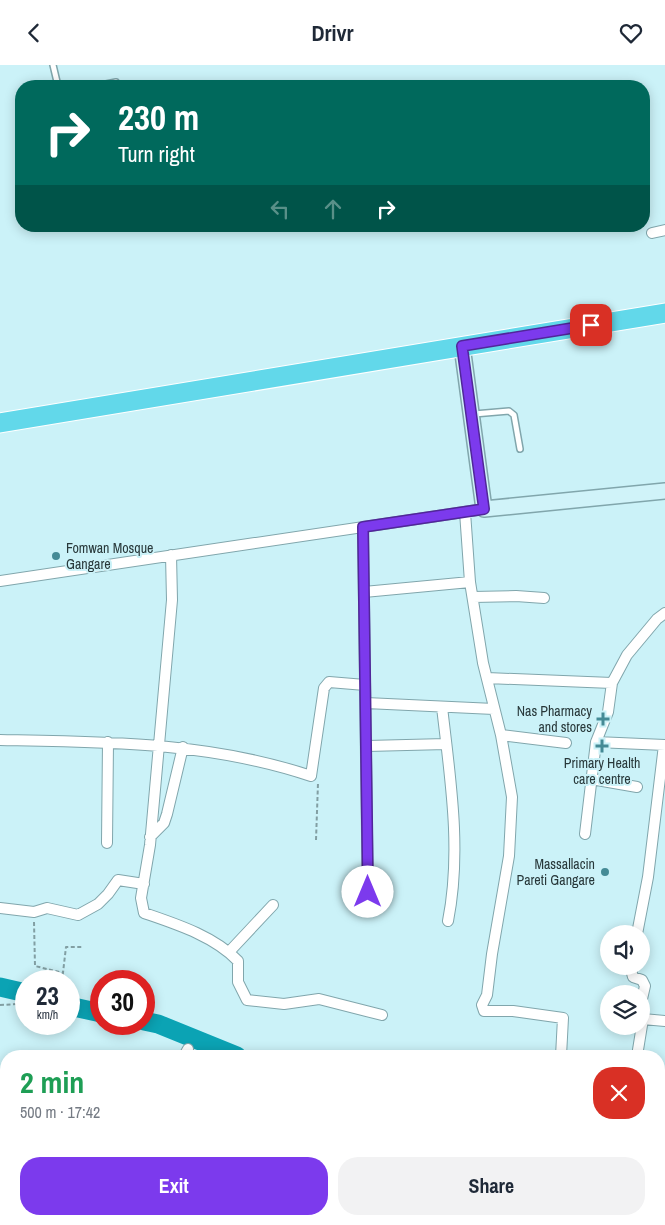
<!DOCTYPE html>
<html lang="en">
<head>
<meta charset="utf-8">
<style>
  body { margin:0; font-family:"Archivo Narrow",sans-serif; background:#f2f2f3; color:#1f2937; height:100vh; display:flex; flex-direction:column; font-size:19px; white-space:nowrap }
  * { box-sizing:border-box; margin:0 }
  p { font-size:16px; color:#747a83 }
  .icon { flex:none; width:28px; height:28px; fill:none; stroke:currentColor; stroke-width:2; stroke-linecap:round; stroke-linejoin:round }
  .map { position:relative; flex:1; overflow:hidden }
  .details { position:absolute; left:0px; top:985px; width:665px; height:175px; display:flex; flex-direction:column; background:#fff; border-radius:20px 20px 0 0; box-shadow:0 2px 12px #0003 }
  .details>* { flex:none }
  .banner { position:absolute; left:15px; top:15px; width:635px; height:152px; border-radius:20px; box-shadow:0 2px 12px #0003; background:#00695c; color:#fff; overflow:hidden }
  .controls { position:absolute; left:600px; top:860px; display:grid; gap:10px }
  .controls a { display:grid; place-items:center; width:50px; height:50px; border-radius:50%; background:#fff; box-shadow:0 2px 12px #0003; font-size:25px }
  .speed { position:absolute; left:15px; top:905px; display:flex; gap:10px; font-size:25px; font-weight:700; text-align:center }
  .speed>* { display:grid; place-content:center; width:65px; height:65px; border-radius:50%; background:#fff; box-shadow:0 2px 12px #0003; line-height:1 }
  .speed small { font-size:12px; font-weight:400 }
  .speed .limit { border:8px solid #d22; background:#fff; color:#111 }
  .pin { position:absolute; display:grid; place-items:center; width:42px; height:42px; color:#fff; margin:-21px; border-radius:10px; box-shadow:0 2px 8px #0006 }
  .me { position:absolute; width:55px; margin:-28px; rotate:0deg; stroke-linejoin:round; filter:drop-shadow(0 0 4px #0008) }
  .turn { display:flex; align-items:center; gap:18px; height:105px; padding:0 20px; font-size:22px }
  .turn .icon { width:65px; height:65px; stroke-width:2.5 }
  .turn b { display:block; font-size:35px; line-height:42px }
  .lanes { display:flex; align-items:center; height:48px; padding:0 20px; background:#0003; justify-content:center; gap:25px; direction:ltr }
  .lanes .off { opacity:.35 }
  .round { display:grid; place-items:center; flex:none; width:52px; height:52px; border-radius:20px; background:#f2f2f3 }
  .overview { display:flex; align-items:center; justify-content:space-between; height:85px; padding:0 20px }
  h1 { font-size:30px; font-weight:800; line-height:38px; color:#1e9e55 }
  .cta { display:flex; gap:10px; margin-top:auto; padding:10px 20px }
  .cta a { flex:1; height:58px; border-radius:20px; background:#7c3aed; color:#fff; font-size:20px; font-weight:800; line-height:58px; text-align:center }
  .cta a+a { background:#f2f2f3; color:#1f2937 }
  header { display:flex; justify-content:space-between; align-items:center; height:65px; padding:0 20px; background:#fff; font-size:22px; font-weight:800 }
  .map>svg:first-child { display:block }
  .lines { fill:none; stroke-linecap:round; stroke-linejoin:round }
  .river { stroke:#0ba3b4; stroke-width:19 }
  .lane-casing { stroke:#81a6ac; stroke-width:8 }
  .street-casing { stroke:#81a6ac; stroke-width:12 }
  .secondary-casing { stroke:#81a6ac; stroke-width:18 }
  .highway-casing { stroke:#fff; stroke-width:21 }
  .path { stroke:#829fa3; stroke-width:2; stroke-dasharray:4 2.5; stroke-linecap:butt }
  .lane { stroke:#fff; stroke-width:5 }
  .street { stroke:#fff; stroke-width:10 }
  .secondary { stroke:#d0f3f9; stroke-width:15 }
  .highway { stroke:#62d8ea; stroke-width:19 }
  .route-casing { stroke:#51269a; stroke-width:12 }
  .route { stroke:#7c3aed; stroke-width:9 }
  .poi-dot { fill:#458b96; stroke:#cbf2f8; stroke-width:2 }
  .labels { text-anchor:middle; stroke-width:4; stroke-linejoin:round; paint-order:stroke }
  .poi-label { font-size:14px; fill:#28383a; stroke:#cbf2f8; text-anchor:end }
</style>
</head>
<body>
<header><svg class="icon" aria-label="back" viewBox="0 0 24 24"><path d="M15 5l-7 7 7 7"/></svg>Drivr<svg class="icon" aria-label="heart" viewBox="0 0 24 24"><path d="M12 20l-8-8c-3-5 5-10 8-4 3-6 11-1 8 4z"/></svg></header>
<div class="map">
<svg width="665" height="1160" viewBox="0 0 665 1160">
  <rect width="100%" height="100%" fill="#cbf2f8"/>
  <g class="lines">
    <!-- river -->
    <path class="river" d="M0,922L26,928
      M69,941L101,948
      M144,956L158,959L237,991
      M659,1111L665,1112"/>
    <defs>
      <path id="lane" d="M53,0L58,21
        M96,21L116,17
        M474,349L509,346L514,350L520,384"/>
      <path id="street" d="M652,168L665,165
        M465,447L470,517L483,598L501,670L512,732L509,791L492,889L487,930L482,940L484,946H513L563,953L561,991
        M363,462L368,845
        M171,490L172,535L150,780L141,833L144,848C176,859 214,871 238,896V917L247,935L284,939L319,934L382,950
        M0,516L484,444
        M364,527L470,517
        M473,532L516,531L544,533
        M487,613L612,618
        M366,638L494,644
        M442,642C450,712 462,786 448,856
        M501,670L566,678
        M0,675C106,677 210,677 311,711L324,623L329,617L365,620
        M596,677L665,680
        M367,681L446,679
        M591,714L637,722
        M585,769L596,677L608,647L612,618L627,590L657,554L665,548
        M150,772L164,758L167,749L183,682
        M107,778L108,677
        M0,843L34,847L47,843L78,850L98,839L108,829L118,815L144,819
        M637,869L648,812L664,680
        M229,887L273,840
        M630,901L633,912L642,915L645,921L642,934L643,954L637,991
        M643,954L665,956
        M184,991L188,984
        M0,1018H6
        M0,1088L6,1090
        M152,1154L153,1160
        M55,1160L57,1154
        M205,1160L206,1154
        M259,1160L260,1154
        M351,1160L357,1154
        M411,1160L412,1154"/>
      <path id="secondary" d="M462,281L484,444L665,426"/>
      <path id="highway" d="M0,358L665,248"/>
    </defs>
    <!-- lane casing -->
    <use href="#lane" class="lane-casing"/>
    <!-- street casing -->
    <use href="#street" class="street-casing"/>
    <!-- secondary casing -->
    <use href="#secondary" class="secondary-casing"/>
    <!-- highway casing -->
    <use href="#highway" class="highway-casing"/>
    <!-- path -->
    <path class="path" d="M316,775L318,718
      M34,857L35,901L63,908
      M62,916L66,882H83
      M0,940L19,939L26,942
      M659,1148L662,1155H665
      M545,1160L550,1154"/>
    <!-- lane -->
    <use href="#lane" class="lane"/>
    <!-- street -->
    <use href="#street" class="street"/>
    <!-- secondary -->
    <use href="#secondary" class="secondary"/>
    <!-- highway -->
    <use href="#highway" class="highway"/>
  </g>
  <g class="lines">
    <defs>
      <path id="route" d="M368,827L363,462L484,444L462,281L591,260"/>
    </defs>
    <!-- route casing -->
    <use href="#route" class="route-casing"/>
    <!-- route -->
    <use href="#route" class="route"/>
  </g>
  <!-- markers -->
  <g class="poi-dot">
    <circle cx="56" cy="491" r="5"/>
    <path d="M600.5 646.5h5v5h5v5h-5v5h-5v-5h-5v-5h5z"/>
    <path d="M599.5 673.5h5v5h5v5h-5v5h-5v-5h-5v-5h5z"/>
    <circle cx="605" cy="807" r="5"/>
  </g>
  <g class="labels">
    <!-- poi labels -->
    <g class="poi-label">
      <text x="66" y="488" text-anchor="start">Fomwan Mosque<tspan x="66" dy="16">Gangare</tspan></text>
      <text x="592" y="651">Nas Pharmacy<tspan x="592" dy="16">and stores</tspan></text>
      <text x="602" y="703" text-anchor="middle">Primary Health<tspan x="602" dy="16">care centre</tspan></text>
      <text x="595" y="804">Massallacin<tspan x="595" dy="16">Pareti Gangare</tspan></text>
    </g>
  </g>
</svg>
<div class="controls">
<a><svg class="icon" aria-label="sound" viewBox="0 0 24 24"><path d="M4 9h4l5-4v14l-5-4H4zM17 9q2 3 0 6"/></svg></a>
<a><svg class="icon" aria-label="layers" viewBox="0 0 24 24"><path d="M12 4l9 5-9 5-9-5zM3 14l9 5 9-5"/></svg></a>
</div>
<div class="speed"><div>23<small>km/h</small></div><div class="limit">30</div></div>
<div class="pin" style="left:591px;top:260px;background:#d93025"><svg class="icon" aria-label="arrive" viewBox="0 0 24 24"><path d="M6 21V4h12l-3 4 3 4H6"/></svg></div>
<svg class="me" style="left:368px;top:827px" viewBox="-20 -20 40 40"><circle r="19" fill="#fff"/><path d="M0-13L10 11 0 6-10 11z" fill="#7c3aed"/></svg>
<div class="banner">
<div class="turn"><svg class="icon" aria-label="right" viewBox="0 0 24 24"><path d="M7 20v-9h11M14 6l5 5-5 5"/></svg><div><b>230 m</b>Turn right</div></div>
<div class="lanes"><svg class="icon off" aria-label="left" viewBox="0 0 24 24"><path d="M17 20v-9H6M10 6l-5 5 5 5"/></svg><svg class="icon off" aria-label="ahead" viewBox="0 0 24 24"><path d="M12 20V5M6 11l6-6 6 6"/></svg><svg class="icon" aria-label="right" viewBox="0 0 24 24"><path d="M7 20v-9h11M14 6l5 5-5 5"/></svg></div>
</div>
<section class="details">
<div class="overview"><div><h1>2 min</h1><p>500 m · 17:42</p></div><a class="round" style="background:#d93025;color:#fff"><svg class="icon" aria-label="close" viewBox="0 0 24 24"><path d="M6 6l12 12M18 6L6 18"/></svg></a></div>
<div class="cta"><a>Exit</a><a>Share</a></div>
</section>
</div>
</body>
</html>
